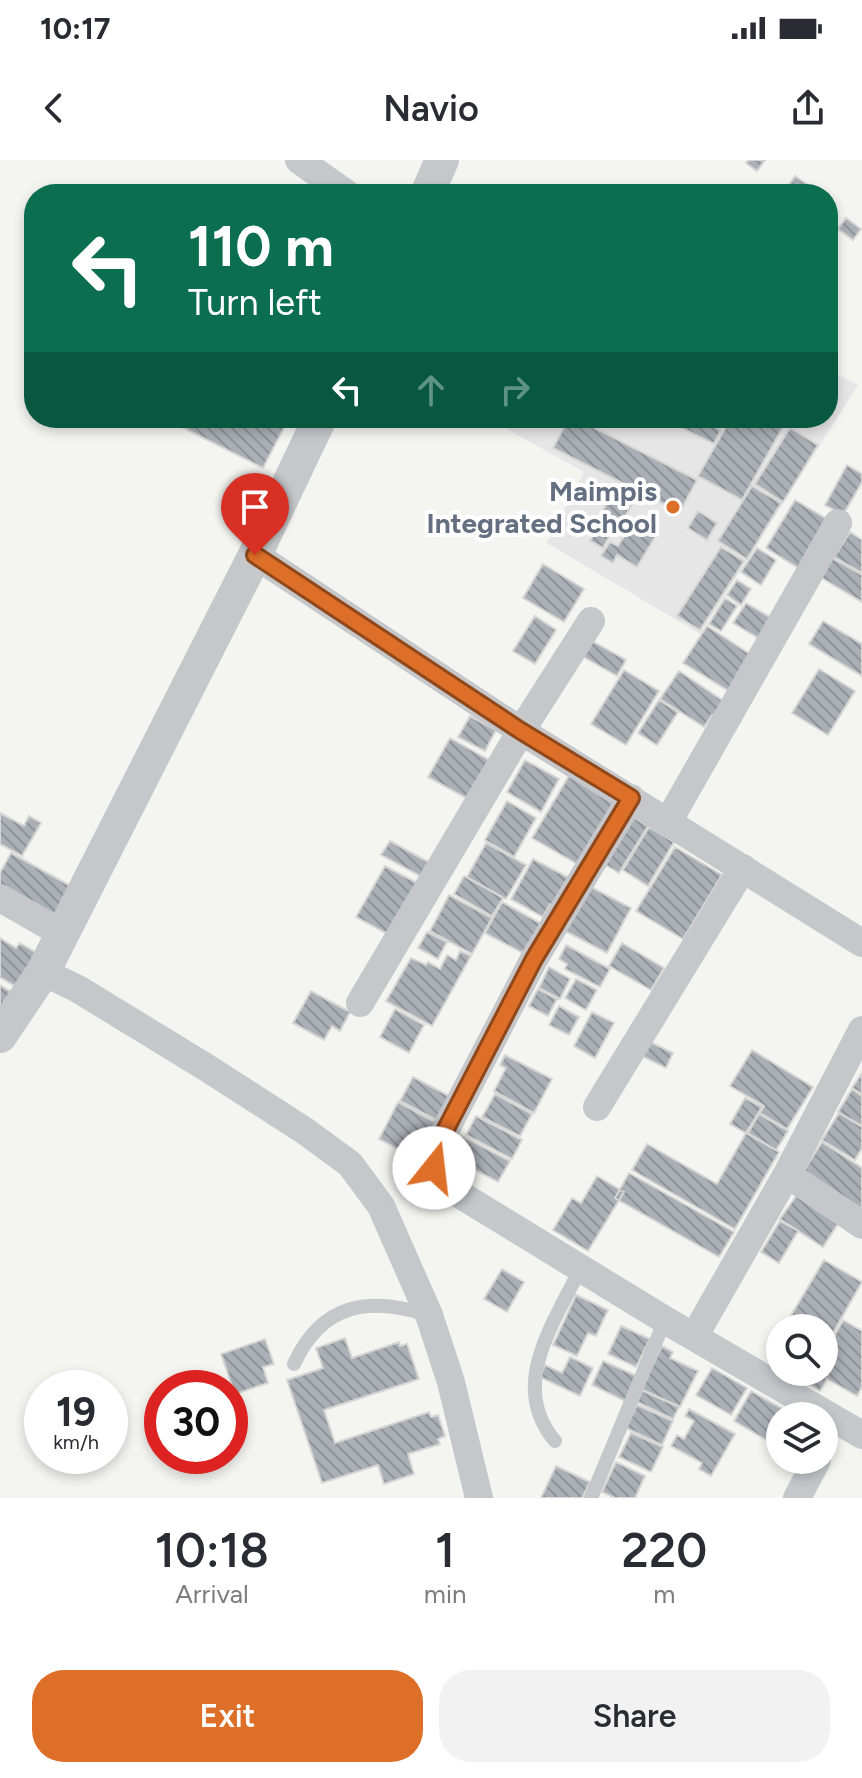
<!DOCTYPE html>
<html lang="en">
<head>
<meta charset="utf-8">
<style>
  body { margin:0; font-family:Figtree,sans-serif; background:#f2f2f3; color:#2b2b33; height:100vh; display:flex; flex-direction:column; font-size:30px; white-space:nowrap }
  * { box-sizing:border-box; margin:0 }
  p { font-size:26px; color:#7c7c81 }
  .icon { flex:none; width:44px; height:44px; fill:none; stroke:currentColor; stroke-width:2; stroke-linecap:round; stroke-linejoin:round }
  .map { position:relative; height:1338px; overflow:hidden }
  .details { display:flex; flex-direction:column; background:#fff; flex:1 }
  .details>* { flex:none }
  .hud { position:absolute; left:24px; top:24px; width:814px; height:244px; border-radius:32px; box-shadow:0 4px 12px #0003; background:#0b6e4f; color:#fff; overflow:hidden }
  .tools { position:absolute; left:766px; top:1154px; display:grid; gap:16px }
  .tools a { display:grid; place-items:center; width:72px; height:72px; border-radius:50%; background:#fff; box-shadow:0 4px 12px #0003; font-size:40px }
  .speed { position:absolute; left:24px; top:1210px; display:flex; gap:16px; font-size:40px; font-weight:700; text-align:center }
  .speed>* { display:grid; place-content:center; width:104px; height:104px; border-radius:50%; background:#fff; box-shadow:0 4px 12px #0003; line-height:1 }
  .speed small { font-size:20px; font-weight:400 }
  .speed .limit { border:12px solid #d22; background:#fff; color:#111 }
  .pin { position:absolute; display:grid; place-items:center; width:68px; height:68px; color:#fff; margin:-82px -34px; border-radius:50% 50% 50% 0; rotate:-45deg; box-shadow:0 0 8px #0007 }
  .pin .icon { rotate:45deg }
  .me { position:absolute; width:88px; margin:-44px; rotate:16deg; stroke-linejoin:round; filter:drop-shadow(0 0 6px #0008) }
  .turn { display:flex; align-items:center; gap:28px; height:168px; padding:0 32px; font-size:36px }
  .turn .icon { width:104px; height:104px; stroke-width:2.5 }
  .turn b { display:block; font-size:56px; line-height:68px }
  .lanes { display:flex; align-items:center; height:76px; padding:0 32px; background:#0003; justify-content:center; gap:40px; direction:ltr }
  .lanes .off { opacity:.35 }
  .eta { display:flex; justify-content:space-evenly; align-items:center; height:136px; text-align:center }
  .eta b { font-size:48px; font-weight:600; line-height:56px }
  .primary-button { display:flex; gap:16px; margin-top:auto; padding:16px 32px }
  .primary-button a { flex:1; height:92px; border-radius:32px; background:#de6f28; color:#fff; font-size:32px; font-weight:600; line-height:92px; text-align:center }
  .primary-button a+a { background:#f2f2f3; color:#2b2b33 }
  .status { display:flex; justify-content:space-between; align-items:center; height:56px; padding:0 40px; background:#fff; direction:ltr }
  .status svg { height:22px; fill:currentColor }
  header { display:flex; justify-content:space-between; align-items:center; height:104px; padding:0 32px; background:#fff; font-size:36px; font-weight:600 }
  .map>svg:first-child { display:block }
  .built { fill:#e5e6e5 }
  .building { fill:url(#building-back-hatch); stroke:#d6d6d4; stroke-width:2 }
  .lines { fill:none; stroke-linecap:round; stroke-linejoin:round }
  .service { stroke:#c5c7cb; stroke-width:14 }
  .minor { stroke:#c5c7cb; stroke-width:28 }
  .tertiary { stroke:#c5c7cb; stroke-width:34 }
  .route-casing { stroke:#90481a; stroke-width:20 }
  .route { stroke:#de6f28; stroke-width:14 }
  .poi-dot { fill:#de6f28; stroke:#fff; stroke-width:3 }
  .labels { text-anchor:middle; stroke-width:8; stroke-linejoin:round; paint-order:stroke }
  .poi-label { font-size:28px; font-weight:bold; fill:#647081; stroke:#fff; text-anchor:end }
</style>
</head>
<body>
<div class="status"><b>10:17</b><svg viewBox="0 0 49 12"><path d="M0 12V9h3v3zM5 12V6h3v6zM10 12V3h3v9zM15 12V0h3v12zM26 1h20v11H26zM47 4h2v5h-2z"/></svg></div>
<header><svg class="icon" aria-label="back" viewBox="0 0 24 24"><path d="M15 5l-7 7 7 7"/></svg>Navio<svg class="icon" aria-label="share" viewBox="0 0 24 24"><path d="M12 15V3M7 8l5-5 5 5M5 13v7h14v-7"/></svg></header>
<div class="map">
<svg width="862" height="1338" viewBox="0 0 862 1338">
  <defs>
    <pattern id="building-back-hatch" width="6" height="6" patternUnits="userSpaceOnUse" patternTransform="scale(2)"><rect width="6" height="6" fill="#abb0b7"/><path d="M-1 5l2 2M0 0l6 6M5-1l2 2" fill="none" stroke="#8f949a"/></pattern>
  </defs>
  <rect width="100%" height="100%" fill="#f4f5f1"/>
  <!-- built -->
  <path class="built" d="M828,210L858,225L700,474L547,383L584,312L487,258H828Z"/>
  <!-- building -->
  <path class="building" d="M749,0H765L757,11L746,3Z
    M795,16L812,28L808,34H783Z
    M846,58L861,69L853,80L838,69Z
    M164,258H289L263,308Z
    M489,258H508L503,266Z
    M569,258H575L697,320L680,352L553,288Z
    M662,258H698L721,270L714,284Z
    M731,258H788L742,340L698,316Z
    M790,268L818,285L783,342L755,324Z
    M847,305L862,314V322L843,355L825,345Z
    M616,326L636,337L615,375L595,365Z
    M752,326L781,343L747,399L718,381Z
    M795,340L830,361L805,412L766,388Z
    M698,351L717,363L707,380L688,368Z
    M635,358L658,372L637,407L617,395L613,403L601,396L610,382L618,386Z
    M596,370L609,377L603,388L590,381Z
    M850,372L862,380V413L834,397Z
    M721,387L744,401L700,470L677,456Z
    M757,388L776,400L761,425L741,412Z
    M832,398L862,415V442L820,417Z
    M543,404L584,429L564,462L523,438Z
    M737,420L751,429L741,445L727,435Z
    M725,438L737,446L721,471L709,464Z
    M746,443L778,462L765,482L733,463Z
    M535,456L556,470L535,504L513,491Z
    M823,461L862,484V516L809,484Z
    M707,466L750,494L729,531L683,503Z
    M592,481L626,500L617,516L582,496Z
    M819,509L855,531L828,575L792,553Z
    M624,510L659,531L626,585L591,564Z
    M679,511L728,544L718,559L712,555L704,567L660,539Z
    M659,540L678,552L657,585L638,573Z
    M470,556L496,570L485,591L458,577Z
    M450,578L489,600L466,638L428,617Z
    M525,600L559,619L541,652L507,632Z
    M570,614L622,645L584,708L532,678Z
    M507,641L536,658L514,697L485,680Z
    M0,653L24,666L29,656L41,663L22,696L0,684Z
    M626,653L648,666L619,713L597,700Z
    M649,667L674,682L648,726L623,710Z
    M390,681L432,704L424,718L381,695Z
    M486,683L526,705L506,739L467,717Z
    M675,687L722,715L683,779L636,751Z
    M11,693L78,730L60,763L0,730V713Z
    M533,699L575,721L560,749L550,744L543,757L511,739Z
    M385,706L419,724L391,776L356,757Z
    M464,716L503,738L492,756L454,734Z
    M589,726L631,748L607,793L565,771Z
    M449,735L492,758L472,794L430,771Z
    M502,742L549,768L532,798L485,773Z
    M427,772L447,782L438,799L418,788Z
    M0,778L16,788L20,783L40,795L20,829L0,817Z
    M622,783L664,808L651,830L609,806Z
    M566,785L610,809L600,827L565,809L567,804L559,799Z
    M460,791L471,796L432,866L386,841L411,798L426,805L428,802L440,809L447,795L456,800Z
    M549,807L570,819L560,839L539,828Z
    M576,819L597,830L586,850L565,838Z
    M0,825L11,832L0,850Z
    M538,829L557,839L548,856L529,846Z
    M311,831L350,852L340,871L332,866L324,880L293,863Z
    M559,846L579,857L569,875L549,865Z
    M395,849L424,865L409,893L380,877Z
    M592,852L614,863L595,898L574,886Z
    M644,879L673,893L666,908L638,894Z
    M752,890L813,927L787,969L760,953L764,946L730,926Z
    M505,895L552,919L534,953L494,931L506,908L500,905Z
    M862,913V934L852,928Z
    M413,917L453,938L440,962L400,941Z
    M852,929L862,936V966L838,952Z
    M495,934L532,954L520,976L482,957Z
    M745,938L762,947L746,973L730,964Z
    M398,942L437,963L418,1000L379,979Z
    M839,953L862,967V988L855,1000L822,980Z
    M759,954L788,971L776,990L748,973Z
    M476,956L522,980L512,999L466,975Z
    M746,973L779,992L735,1069L632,1010L647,984L717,1024Z
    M460,975L510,1001L498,1022L449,996Z
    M822,982L862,1008V1049L803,1012Z
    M629,1013L734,1072L719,1097L615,1038Z
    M597,1016L624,1032L588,1091L553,1070L572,1038L581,1043Z
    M801,1029L843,1056L823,1087L780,1059Z
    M780,1061L798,1071L779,1103L761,1092Z
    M824,1100L862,1122L825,1187L824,1168H792L786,1164Z
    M502,1109L524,1122L507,1152L484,1139Z
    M576,1135L608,1150L596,1176L588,1173L577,1196L553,1185Z
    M843,1160L862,1171V1227L857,1236L827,1219L820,1231L808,1224L814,1212H824V1195Z
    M621,1166L650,1179L636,1207L608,1194Z
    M345,1178L352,1198L399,1182L400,1186L407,1184L419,1219L324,1250L335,1283L429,1252L431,1257L438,1255L445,1276L438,1279L440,1284L408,1294L414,1314L384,1324L378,1305L322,1323L287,1220L323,1208L316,1188Z
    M265,1179L274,1204L263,1207L268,1223L235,1234L221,1194Z
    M662,1186L673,1192L670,1198L698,1211L680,1247L641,1229Z
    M570,1197L593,1208L580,1236L540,1217L545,1205L562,1213Z
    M603,1201L637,1216L625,1241L592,1225Z
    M712,1208L747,1228L731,1255L696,1235Z
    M641,1230L679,1247L673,1259L635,1241Z
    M751,1231L795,1256H780V1288L734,1261Z
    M637,1245L673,1261L662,1285L626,1268Z
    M689,1249L735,1274L711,1316L699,1309L702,1303L671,1286L677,1275L684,1279L694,1261L685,1256Z
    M631,1273L663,1287L651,1312L619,1297Z
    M616,1302L645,1316L635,1338H615L602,1332Z
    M556,1306L590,1322L582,1338H541Z"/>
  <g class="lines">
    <!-- service -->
    <path class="service" d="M294,1204C322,1143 369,1136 428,1155
      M555,1281C508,1225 554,1164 580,1109
      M591,1338L665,1160"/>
    <!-- minor -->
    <path class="minor" d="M299,0L347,34
      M255,395L521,571L862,783
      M631,638L534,799L435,990C431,1005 436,1015 446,1026L665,1160L862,1275
      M668,662L838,363
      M0,738L63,774
      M43,812L78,829L204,906L305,971L350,1004L381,1046L429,1155L451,1222L479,1338
      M360,843L521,571L591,461
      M597,947L743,708
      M787,1014L862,1065
      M694,1177L787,1014L862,870
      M797,1338L817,1300"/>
    <!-- tertiary -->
    <path class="tertiary" d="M427,34L442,0
      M0,876L43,812L255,395L320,258"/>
  </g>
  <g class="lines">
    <defs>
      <path id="route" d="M255,395L521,571L631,638L534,799L435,990L432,999L434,1008"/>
    </defs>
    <!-- route casing -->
    <use href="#route" class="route-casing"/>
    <!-- route -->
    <use href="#route" class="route"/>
  </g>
  <!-- markers -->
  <circle class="poi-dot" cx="673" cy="347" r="8"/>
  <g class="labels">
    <!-- poi labels -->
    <g class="poi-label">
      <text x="657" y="341">Maimpis<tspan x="657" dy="32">Integrated School</tspan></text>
    </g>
  </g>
</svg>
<div class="tools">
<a><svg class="icon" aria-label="search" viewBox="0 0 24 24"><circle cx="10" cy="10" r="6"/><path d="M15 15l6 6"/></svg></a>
<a><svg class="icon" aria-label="layers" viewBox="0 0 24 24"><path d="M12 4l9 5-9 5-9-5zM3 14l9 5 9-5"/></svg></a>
</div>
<div class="speed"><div>19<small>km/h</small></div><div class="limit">30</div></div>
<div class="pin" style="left:255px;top:395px;background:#d93025"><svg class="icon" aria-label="arrive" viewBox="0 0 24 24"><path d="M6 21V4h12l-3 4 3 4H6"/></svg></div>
<svg class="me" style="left:434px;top:1008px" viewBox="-20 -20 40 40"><circle r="19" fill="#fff"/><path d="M0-13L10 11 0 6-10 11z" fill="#de6f28"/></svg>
<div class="hud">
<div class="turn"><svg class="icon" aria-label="left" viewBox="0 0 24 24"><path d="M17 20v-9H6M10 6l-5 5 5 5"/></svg><div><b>110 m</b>Turn left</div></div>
<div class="lanes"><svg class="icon" aria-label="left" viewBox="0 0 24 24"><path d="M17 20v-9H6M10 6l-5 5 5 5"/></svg><svg class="icon off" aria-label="ahead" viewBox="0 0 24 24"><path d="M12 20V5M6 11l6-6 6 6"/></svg><svg class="icon off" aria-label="right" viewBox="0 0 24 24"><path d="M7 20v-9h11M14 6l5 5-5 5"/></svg></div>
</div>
</div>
<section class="details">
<div class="eta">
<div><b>10:18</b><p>Arrival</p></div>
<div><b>1</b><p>min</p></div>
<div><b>220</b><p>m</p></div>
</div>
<div class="primary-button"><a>Exit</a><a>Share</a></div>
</section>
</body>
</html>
